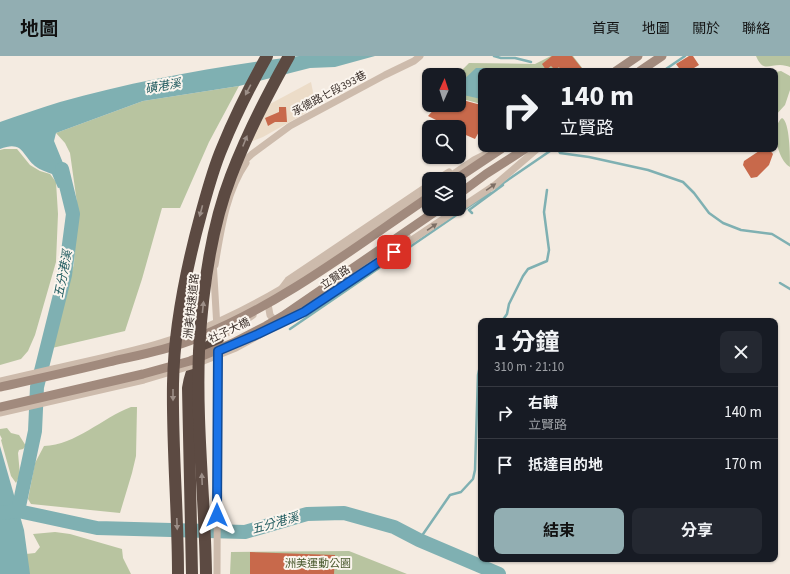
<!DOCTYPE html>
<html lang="zh-TW">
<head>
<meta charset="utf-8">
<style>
  body { margin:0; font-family:"Source Sans 3","Noto Sans TC",sans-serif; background:#242831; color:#f1f3f6; height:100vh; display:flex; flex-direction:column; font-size:15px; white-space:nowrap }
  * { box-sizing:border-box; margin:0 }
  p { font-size:13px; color:#9ea1a6 }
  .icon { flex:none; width:22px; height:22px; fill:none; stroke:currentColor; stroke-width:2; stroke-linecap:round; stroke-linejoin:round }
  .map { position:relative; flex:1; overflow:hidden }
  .details { position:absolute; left:478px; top:262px; width:300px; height:244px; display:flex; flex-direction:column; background:#171b24; border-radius:8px; box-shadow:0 1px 3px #0004 }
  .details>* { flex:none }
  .banner { position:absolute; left:478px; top:12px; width:300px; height:84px; border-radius:8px; box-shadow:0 1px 3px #0004; background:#171b24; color:#f1f3f6; overflow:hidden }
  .needle { width:26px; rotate:3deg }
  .tools { position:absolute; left:422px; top:12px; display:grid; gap:8px }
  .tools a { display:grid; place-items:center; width:44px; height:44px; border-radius:8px; background:#171b24; box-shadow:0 1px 3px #0004; font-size:20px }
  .pin { position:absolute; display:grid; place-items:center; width:34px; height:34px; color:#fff; margin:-17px; border-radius:8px; box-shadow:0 2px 6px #0006 }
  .me { position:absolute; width:44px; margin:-22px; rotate:0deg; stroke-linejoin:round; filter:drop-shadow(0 0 3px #0008) }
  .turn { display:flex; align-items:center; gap:14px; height:84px; padding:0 16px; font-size:18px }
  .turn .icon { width:52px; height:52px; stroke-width:2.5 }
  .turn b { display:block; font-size:28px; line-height:34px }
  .round { display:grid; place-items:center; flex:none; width:42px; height:42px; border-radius:8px; background:#242831 }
  .overview { display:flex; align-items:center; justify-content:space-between; height:68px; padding:0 16px }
  h1 { font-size:24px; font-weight:700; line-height:30px }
  .button { display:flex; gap:8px; margin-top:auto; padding:8px 16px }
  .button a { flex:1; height:46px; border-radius:8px; background:#92aeb2; color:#111; font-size:16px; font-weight:700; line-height:46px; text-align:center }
  .button a+a { background:#242831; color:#f1f3f6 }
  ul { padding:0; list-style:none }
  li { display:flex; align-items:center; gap:12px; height:52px; padding:0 16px; border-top:1px solid #363941 }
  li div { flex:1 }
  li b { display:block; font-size:15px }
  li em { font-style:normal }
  header { display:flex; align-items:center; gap:24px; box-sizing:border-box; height:56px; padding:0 20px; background:#92aeb2; color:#111 }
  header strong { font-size:19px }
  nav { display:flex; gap:22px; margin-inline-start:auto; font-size:14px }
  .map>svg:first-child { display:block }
  .green { fill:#b8c4a0 }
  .plaza { fill:#ecdcc8 }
  .water { fill:#7fb0b2 }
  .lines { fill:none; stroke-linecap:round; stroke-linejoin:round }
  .stream { stroke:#7fb0b2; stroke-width:2.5 }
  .river { stroke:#7fb0b2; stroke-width:14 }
  .building { fill:#c8694b }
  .street { stroke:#cdbbac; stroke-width:7 }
  .secondary { stroke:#a18a7d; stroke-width:9 }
  .highway { stroke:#5c4a42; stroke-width:12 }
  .street-bridge { stroke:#cdbbac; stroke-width:7 }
  .secondary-bridge { stroke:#a18a7d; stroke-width:9 }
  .highway-bridge { stroke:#5c4a42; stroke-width:12 }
  .oneway { fill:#9c8e87 }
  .oneway2 { fill:#7d6f65 }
  .route-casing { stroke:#114b97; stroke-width:10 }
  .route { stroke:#1a73e8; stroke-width:7 }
  .labels { text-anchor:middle; stroke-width:4; stroke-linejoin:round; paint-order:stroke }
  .street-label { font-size:11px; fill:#3b302b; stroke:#fbf5ee }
  .park-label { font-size:11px; fill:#4a5a2e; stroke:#fbf5ee }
  .water-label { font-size:12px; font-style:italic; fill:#1f5a5e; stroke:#fbf5ee }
</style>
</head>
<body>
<header>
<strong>地圖</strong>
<nav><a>首頁</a><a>地圖</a><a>關於</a><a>聯絡</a></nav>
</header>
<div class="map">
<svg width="790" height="518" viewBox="0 0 790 518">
  <rect width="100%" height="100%" fill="#f4ebe1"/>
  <!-- green -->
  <path class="green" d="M551,0H573L583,13L581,15H481V48L459,42V19H457L469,7L535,8Z
    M756,0H790V11C787,10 784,9 780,9C768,9 763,16 756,0Z
    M781,15L790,20V34L785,49L775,60V16Z
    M239,30L209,86L180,152H162L142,223L125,275L52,292L74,208L77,147L70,97L65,87L56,77L143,45Z
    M782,62C790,66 790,100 790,111C778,105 770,71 782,62Z
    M4,93H17L30,109L40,115L50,118L56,126L58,158L56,206L35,279L28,295L21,303L0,309V94Z
    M131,351H137L136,400L132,417L120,457L31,448L28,443L35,407L44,390C76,389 102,362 131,351Z
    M7,372L11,377L19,379L26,390L23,393L19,394L18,397L20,419L16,427L11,420L1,384L2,383L0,379V373Z
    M55,476L70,478L122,493L123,502L131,518H28L26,498L35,497L40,491L33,478Z
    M349,495L407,518H230L231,496Z"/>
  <!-- plaza -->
  <path class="plaza" d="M311,26L316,51L263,81L238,91L255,56Z"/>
  <!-- water -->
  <path class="water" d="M299,0H375L335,11L310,12L239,30L143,45L56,77L54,85L72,129L58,132L52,118C47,116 40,114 35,110C22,99 23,84 0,93V66C20,59 40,52 60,46C138,24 219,10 299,0Z
    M476,12H538L542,15H481V43L459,38V28Z
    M0,390L24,474L30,518H0Z"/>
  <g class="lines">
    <!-- stream -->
    <path class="stream" d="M494,0L501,2H515L531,6
      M663,15L685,0
      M558,93L560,97L589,101L648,114L683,126L694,137L709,157L723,167L741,174L772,178L790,189
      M496,132L553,93
      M472,157L469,154L503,129
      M780,227L790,233
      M502,265L507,258L509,248L523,220L528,213L547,205L549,194L544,156L547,134
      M290,273L490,136
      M419,484L450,439L461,436L473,423L475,414L478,319L481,305"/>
    <!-- river -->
    <path class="river" d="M18,455L35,375L37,331L65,219L73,158L62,113
      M0,457L18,455L97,472L245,476L307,458L344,457L394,471L419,484L499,518"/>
  </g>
  <!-- building -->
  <path class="building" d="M552,0H572L584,15H561L559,11L555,14L551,10L546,14L542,8Z
    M689,0H693L699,9L689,15H681L676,8Z
    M459,43L481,49V72L475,83L459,76V71H450L428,60L438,49H459Z
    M279,51H286L287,66H275L268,70L265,62L279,56Z
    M765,93H769L773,98L769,109L757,121L751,122L743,109L744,105L759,95Z
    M250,496L335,499L334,518H250Z"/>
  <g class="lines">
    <!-- street -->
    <path class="street" d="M238,111L252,98L290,70L385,19L414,5L420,0
      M438,123L449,116
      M446,123L474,104L492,95
      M459,153L495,129L537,93
      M213,204L217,272
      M215,209C221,174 226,136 246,107
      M282,232L288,224L429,129
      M268,248L270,259L277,268
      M296,260L304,256L458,153
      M218,283L253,259
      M217,518L218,294"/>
    <!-- secondary -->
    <path class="secondary" d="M616,15L638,0
      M640,15L662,0
      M456,123L501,93
      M459,138L486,118L525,93"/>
    <!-- highway -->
    <path class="highway" d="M192,518L188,332C191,311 200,296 218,283"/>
    <!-- street-bridge -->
    <path class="street-bridge" d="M0,325C32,318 65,310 97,303C140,293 182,283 222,264C296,230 362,180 429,134
      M0,357L144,324L191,310L236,292L285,265L394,190L407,180"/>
    <!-- secondary-bridge -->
    <path class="secondary-bridge" d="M0,331C36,323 73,315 109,306C139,299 171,293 199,281C283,247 355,191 429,141
      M0,351L143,318L190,305L233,287L266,270L283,260L439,153"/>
    <!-- highway-bridge -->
    <path class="highway-bridge" d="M178,518C178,455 172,391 173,328C174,271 186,213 201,158C207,136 213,113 222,92C235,60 250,30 267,0
      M206,518C205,444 196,369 199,295C202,238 211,172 231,120C247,78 267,39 289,0"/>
  </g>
  <!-- one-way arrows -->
  <defs><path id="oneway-solid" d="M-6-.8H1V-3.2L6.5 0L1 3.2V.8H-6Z"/></defs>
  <g class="oneway">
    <use href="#oneway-solid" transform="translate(248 34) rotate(118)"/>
    <use href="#oneway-solid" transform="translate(245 85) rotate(-68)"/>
    <use href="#oneway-solid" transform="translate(201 155) rotate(105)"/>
    <use href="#oneway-solid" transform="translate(203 251) rotate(-84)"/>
    <use href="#oneway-solid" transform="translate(173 339) rotate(90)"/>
    <use href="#oneway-solid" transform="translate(202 423) rotate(-92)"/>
    <use href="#oneway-solid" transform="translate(177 468) rotate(88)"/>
  </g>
  <g class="oneway2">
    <use href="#oneway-solid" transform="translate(491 131) rotate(-35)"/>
    <use href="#oneway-solid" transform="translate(432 171) rotate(-34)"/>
  </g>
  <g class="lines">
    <defs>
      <path id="route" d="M217,459L218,295L258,278L304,256L394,196"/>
    </defs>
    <!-- route casing -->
    <use href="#route" class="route-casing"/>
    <!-- route -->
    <use href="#route" class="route"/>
  </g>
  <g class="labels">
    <!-- street labels -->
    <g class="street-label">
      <text transform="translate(329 37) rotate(-28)" y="4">承德路七段393巷</text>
      <text transform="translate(335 221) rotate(-34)" y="4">立賢路</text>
      <text transform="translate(191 250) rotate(-84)" y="4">洲美快速道路</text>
      <text transform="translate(229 274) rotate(-25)" y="4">社子大橋</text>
    </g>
    <!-- park labels -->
    <g class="park-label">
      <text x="318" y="511">洲美運動公園</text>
    </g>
    <!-- water labels -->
    <g class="water-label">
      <text transform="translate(163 30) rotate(-10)" y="4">磺港溪</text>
      <text transform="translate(63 218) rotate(-79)" y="4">五分港溪</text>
      <text transform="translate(275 467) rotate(-16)" y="4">五分港溪</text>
    </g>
  </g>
</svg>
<div class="tools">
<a><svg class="needle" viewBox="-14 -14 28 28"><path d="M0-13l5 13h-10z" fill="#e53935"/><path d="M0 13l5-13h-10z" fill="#9ea1a6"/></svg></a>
<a><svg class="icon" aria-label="search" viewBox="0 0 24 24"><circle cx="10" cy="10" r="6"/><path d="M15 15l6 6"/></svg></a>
<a><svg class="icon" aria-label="layers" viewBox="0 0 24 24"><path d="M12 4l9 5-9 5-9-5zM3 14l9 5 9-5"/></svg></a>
</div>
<div class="pin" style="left:394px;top:196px;background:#d93025"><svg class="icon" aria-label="arrive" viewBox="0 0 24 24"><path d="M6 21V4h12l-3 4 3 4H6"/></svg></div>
<svg class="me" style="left:217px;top:459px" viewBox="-20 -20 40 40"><path d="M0-17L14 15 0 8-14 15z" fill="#1a73e8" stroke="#fff" stroke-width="4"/></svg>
<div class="banner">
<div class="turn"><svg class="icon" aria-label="right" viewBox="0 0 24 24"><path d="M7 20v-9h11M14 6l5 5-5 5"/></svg><div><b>140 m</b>立賢路</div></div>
</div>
<section class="details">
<div class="overview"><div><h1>1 分鐘</h1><p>310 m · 21:10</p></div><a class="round"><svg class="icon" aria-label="close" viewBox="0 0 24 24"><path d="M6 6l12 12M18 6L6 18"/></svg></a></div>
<ul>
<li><svg class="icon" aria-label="right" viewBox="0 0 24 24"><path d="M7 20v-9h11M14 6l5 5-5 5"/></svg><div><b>右轉</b><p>立賢路</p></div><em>140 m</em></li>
<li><svg class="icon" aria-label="arrive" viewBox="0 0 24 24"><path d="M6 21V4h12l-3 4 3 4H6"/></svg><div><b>抵達目的地</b></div><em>170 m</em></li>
</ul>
<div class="button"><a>結束</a><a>分享</a></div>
</section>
</div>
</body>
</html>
